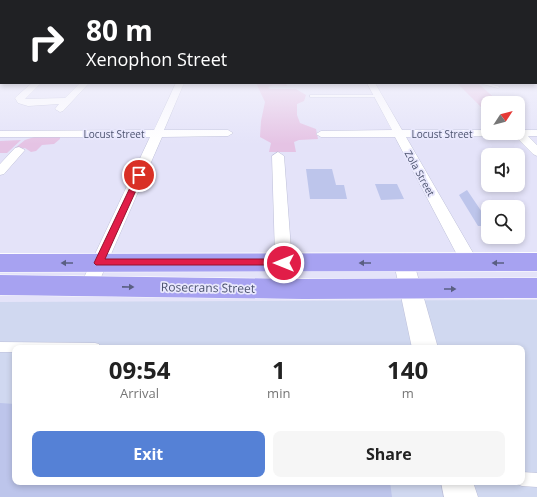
<!DOCTYPE html>
<html lang="en">
<head>
<meta charset="utf-8">
<style>
  body { margin:0; font-family:"Open Sans",sans-serif; background:#f6f6f6; color:#222; height:100vh; display:flex; flex-direction:column; font-size:15px; white-space:nowrap }
  * { box-sizing:border-box; margin:0 }
  p { font-size:13px; color:#767676 }
  .icon { flex:none; width:22px; height:22px; fill:none; stroke:currentColor; stroke-width:2; stroke-linecap:round; stroke-linejoin:round }
  .map { position:relative; flex:1; overflow:hidden }
  .details { position:absolute; left:12px; top:345px; width:513px; height:140px; display:flex; flex-direction:column; background:#fff; border-radius:8px; box-shadow:0 2px 6px #0003 }
  .details>* { flex:none }
  .banner { position:absolute; left:0px; top:0px; width:537px; height:84px; box-shadow:0 2px 6px #0003; background:#202124; color:#fff; overflow:hidden }
  .needle { width:26px; rotate:54deg }
  .tools { position:absolute; left:481px; top:96px; display:grid; gap:8px }
  .tools a { display:grid; place-items:center; width:44px; height:44px; border-radius:8px; background:#fff; box-shadow:0 2px 6px #0003; font-size:20px }
  .pin { position:absolute; display:grid; place-items:center; width:34px; height:34px; color:#fff; margin:-17px; border:2px solid #fff; border-radius:50%; box-shadow:0 1px 4px #0007 }
  .me { position:absolute; width:44px; margin:-22px; rotate:270deg; stroke-linejoin:round; filter:drop-shadow(0 0 3px #0008) }
  .turn { display:flex; align-items:center; gap:14px; height:84px; padding:0 20px; font-size:18px }
  .turn .icon { width:52px; height:52px; stroke-width:2.5 }
  .turn b { display:block; font-size:28px; line-height:34px }
  .eta { display:flex; justify-content:space-evenly; align-items:center; height:68px; text-align:center }
  .eta b { font-size:24px; font-weight:700; line-height:28px }
  .cta { display:flex; gap:8px; margin-top:auto; padding:8px 20px }
  .cta a { flex:1; height:46px; border-radius:8px; background:#5581d6; color:#fff; font-size:16px; font-weight:700; line-height:46px; text-align:center }
  .cta a+a { background:#f6f6f6; color:#222 }
  .map>svg:first-child { display:block }
  .commercial { fill:#d0d8f0; fill-rule:evenodd }
  .green { fill:#e5c3e4 }
  .building { fill:#bdc5eb }
  .lines { fill:none; stroke-linecap:round; stroke-linejoin:round }
  .service-casing { stroke:#bec0d9; stroke-width:1 }
  .minor-casing { stroke:#bec0d9; stroke-width:1 }
  .tertiary-casing { stroke:#bec0d9; stroke-width:1 }
  .primary-casing { stroke:#fff; stroke-width:1 }
  .service { fill:#fff; fill-rule:evenodd }
  .minor { fill:#fff; fill-rule:evenodd }
  .tertiary { fill:#fff; fill-rule:evenodd }
  .primary { fill:#a7a2f1; fill-rule:evenodd }
  .oneway { fill:#5a5f82 }
  .route { fill:#e11d48; stroke:#92132f }
  .labels { text-anchor:middle; stroke-width:3.5; stroke-linejoin:round; paint-order:stroke }
  .far-street-label { font-size:10px; fill:#4c536e; stroke:#e9e8fd }
  .street-label { font-size:12px; fill:#4c536e; stroke:#e9e8fd }
</style>
</head>
<body>
<div class="map">
<svg width="537" height="497" viewBox="0 0 537 497">
  <rect width="100%" height="100%" fill="#e4e3f9"/>
  <!-- commercial -->
  <path class="commercial" d="M537,300V497H0V302ZM15,348H522V482H15Z"/>
  <!-- green -->
  <path class="green" d="M256,83H286L287,86L274,85L268,87L270,89H296L306,95L304,101L297,104V115L300,123L316,129L318,139L299,140L294,142L296,152H269L271,143L260,137L261,121L265,102Z
    M457,83L479,84L500,103H488V119L482,112L484,110Z
    M37,136H60V139L54,144L42,145L36,151L31,152L25,148L16,150L15,148L25,140Z
    M21,140L7,153H0V141Z"/>
  <!-- building -->
  <path class="building" d="M306,169H332L336,185H344L347,199H310Z
    M375,184H397L404,199L381,200Z
    M467,190L488,221V226H478L459,195Z
    M0,403L15,404V482H390L392,497H0Z"/>
  <g class="lines">
    <defs>
      <path id="service" d="M479,83H487L500,87L498,88Z
        M310,95H378L380,96L378,97H310Z
        M0,342L95,343L99,344L100,348H15V352H0Z
        M522,472L537,473V487L522,486L517,484V482H522Z"/>
      <path id="minor" d="M32,83H41L25,99L65,98L80,83H89L63,111L60,112L55,109L59,104L28,106L18,103L15,98L17,96Z
        M176,83H184L164,130H228L233,133L228,136L162,137L95,291L89,293L83,291L80,286L150,137H0V131L154,130Z
        M367,83H375L402,130H488V133H518V130H537V136H528L537,145V156L533,154L515,136L406,137L476,258L478,263L476,268L470,270L464,268L395,137H321L316,134L321,131L392,130Z
        M19,147L25,150L4,174L0,175V164L15,148Z
        M278,152L284,156L294,289L291,294L285,297L279,294L276,289L272,156Z"/>
      <path id="tertiary" d="M404,255L411,257L414,263L438,348H412L394,263L397,257Z
        M441,482H473L478,497H444Z"/>
      <path id="primary" d="M537,253V271L0,272V254Z
        M0,275L303,279L537,278V298L303,299L0,295Z"/>
    </defs>
    <!-- service casing -->
    <use href="#service" class="service-casing"/>
    <!-- minor casing -->
    <use href="#minor" class="minor-casing"/>
    <!-- tertiary casing -->
    <use href="#tertiary" class="tertiary-casing"/>
    <!-- primary casing -->
    <use href="#primary" class="primary-casing"/>
    <!-- service -->
    <use href="#service" class="service"/>
    <!-- minor -->
    <use href="#minor" class="minor"/>
    <!-- tertiary -->
    <use href="#tertiary" class="tertiary"/>
    <!-- primary -->
    <use href="#primary" class="primary"/>
  </g>
  <!-- one-way arrows -->
  <defs><path id="oneway-solid" d="M-6-.8H1V-3.2L6.5 0L1 3.2V.8H-6Z"/></defs>
  <g class="oneway">
    <use href="#oneway-solid" transform="translate(67 263) rotate(-180)"/>
    <use href="#oneway-solid" transform="translate(365 263) rotate(180)"/>
    <use href="#oneway-solid" transform="translate(498 263) rotate(180)"/>
    <use href="#oneway-solid" transform="translate(128 287) rotate(1)"/>
    <use href="#oneway-solid" transform="translate(450 289)"/>
  </g>
  <!-- sky -->
  <linearGradient id="sky" x2="0" y2="1"><stop stop-color="#a5bfd6"/><stop offset="0.51" stop-color="#f3f2fc"/><stop offset="1" stop-color="#f3f2fc" stop-opacity="0"/></linearGradient>
  <rect width="537" height="144" fill="url(#sky)"/>
  <!-- route -->
  <path class="route" d="M137,173L143,175L105,259H284L288,260V265H96L94,263Z"/>
  <g class="labels">
    <!-- far-street labels -->
    <g class="far-street-label">
      <text x="114" y="138">Locust Street</text>
      <text x="442" y="138">Locust Street</text>
      <text transform="translate(420 173) rotate(61)" y="4">Zola Street</text>
    </g>
    <!-- street labels -->
    <g class="street-label">
      <text transform="translate(208 288) rotate(1)" y="4">Rosecrans Street</text>
    </g>
  </g>
</svg>
<div class="tools">
<a><svg class="needle" viewBox="-14 -14 28 28"><path d="M0-13l5 13h-10z" fill="#e53935"/><path d="M0 13l5-13h-10z" fill="#767676"/></svg></a>
<a><svg class="icon" aria-label="sound" viewBox="0 0 24 24"><path d="M4 9h4l5-4v14l-5-4H4zM17 9q2 3 0 6"/></svg></a>
<a><svg class="icon" aria-label="search" viewBox="0 0 24 24"><circle cx="10" cy="10" r="6"/><path d="M15 15l6 6"/></svg></a>
</div>
<div class="pin" style="left:139px;top:175px;background:#d93025"><svg class="icon" aria-label="arrive" viewBox="0 0 24 24"><path d="M6 21V4h12l-3 4 3 4H6"/></svg></div>
<svg class="me" style="left:284px;top:263px" viewBox="-20 -20 40 40"><circle r="17" fill="#e11d48" stroke="#fff" stroke-width="3"/><path d="M0-11L8 9 0 5-8 9z" fill="#fff"/></svg>
<div class="banner">
<div class="turn"><svg class="icon" aria-label="right" viewBox="0 0 24 24"><path d="M7 20v-9h11M14 6l5 5-5 5"/></svg><div><b>80 m</b>Xenophon Street</div></div>
</div>
<section class="details">
<div class="eta">
<div><b>09:54</b><p>Arrival</p></div>
<div><b>1</b><p>min</p></div>
<div><b>140</b><p>m</p></div>
</div>
<div class="cta"><a>Exit</a><a>Share</a></div>
</section>
</div>
</body>
</html>
